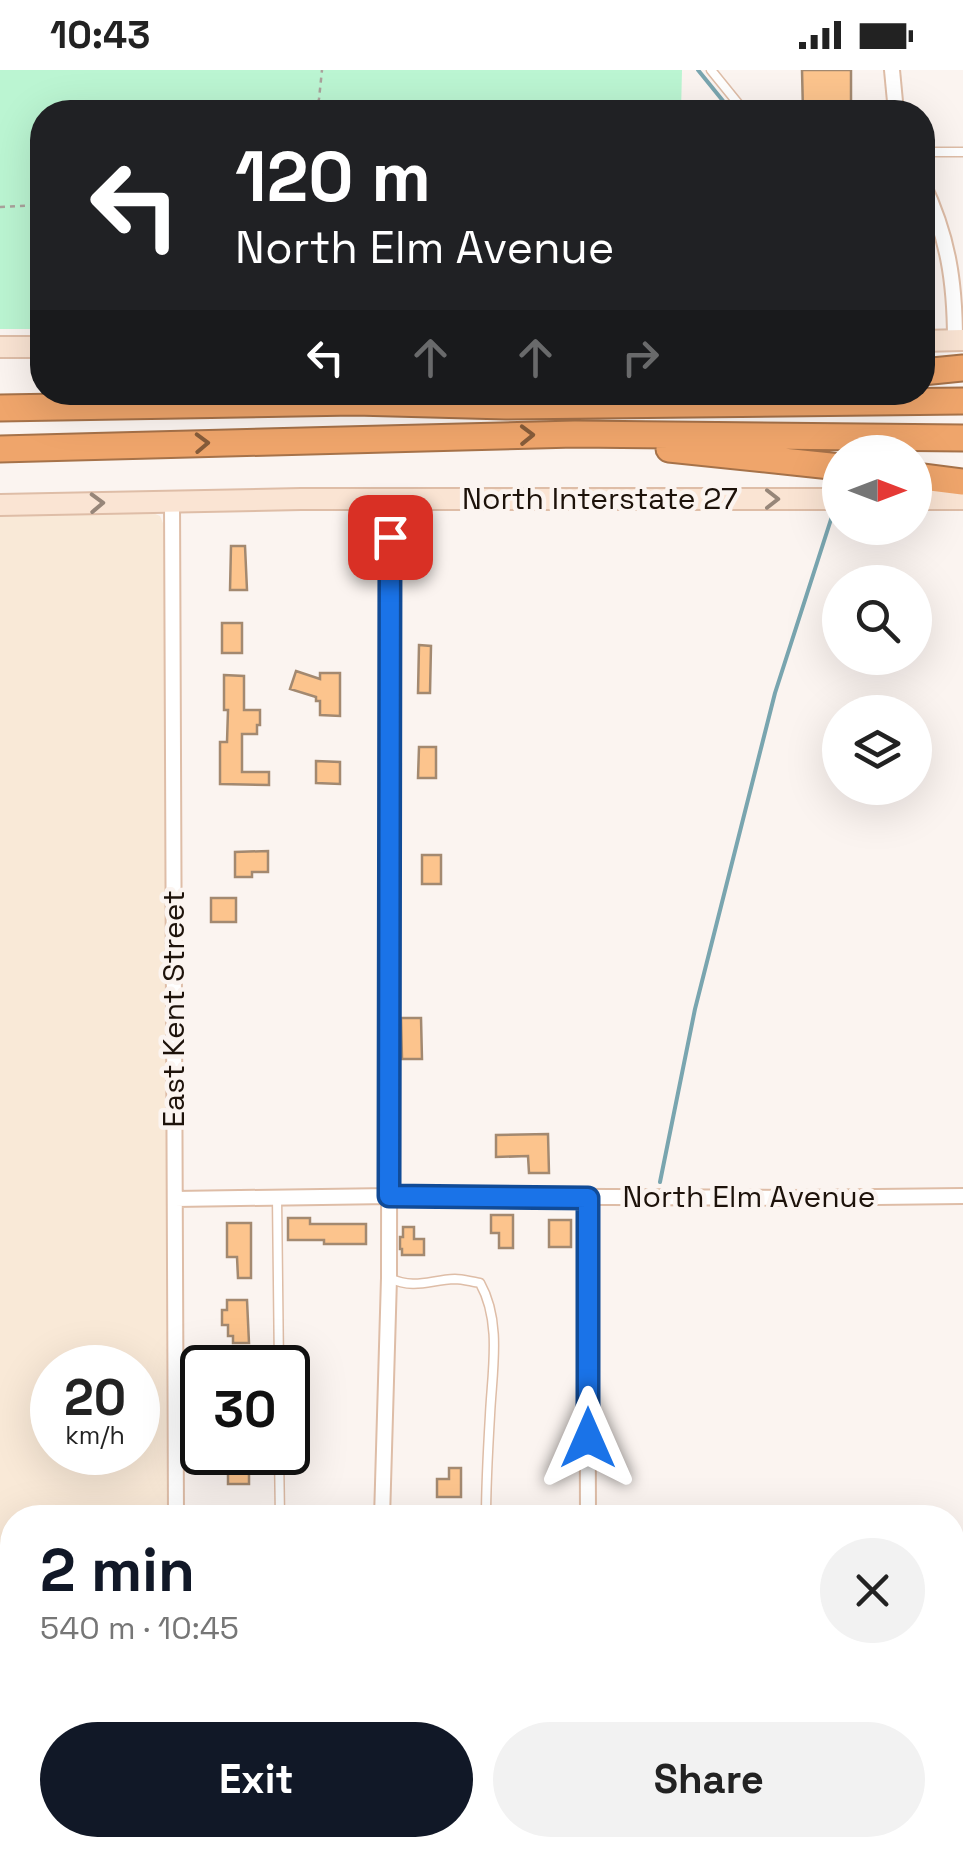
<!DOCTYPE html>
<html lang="en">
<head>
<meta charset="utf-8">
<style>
  body { margin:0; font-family:"Space Grotesk",sans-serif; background:#f2f2f2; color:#222; height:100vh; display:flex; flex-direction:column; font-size:38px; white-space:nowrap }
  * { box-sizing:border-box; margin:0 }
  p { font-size:32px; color:#767676 }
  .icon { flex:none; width:55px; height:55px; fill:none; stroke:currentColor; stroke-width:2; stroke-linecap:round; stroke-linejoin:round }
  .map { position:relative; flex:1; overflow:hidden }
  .sheet { position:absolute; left:0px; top:1435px; width:965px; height:352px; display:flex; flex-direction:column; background:#fff; border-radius:40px 40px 0 0; box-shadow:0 10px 40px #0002 }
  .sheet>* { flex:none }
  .top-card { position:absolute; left:30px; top:30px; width:905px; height:305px; border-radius:40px; box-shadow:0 10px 40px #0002; background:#202124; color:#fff; overflow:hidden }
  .needle { width:65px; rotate:90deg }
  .tools { position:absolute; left:822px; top:365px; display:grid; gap:20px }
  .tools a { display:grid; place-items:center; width:110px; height:110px; border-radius:50%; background:#fff; box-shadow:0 10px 40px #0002; font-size:50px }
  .speed { position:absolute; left:30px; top:1275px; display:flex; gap:20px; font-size:50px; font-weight:700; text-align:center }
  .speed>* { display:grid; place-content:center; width:130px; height:130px; border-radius:50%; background:#fff; box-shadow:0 10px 40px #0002; line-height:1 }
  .speed small { font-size:25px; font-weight:400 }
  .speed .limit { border:5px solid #111; border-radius:15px; background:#fff; color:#111 }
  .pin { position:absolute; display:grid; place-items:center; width:85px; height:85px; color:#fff; margin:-42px; border-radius:20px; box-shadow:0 5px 15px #0006 }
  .me { position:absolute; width:110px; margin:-55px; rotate:0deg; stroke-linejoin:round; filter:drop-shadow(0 0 8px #0008) }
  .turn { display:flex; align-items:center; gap:35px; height:210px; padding:0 40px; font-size:45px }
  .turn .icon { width:130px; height:130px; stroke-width:2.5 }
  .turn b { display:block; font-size:70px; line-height:85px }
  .lanes { display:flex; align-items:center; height:95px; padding:0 40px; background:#0003; justify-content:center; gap:50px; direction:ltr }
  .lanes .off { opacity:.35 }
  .round { display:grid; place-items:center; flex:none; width:105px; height:105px; border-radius:52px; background:#f2f2f2 }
  .summary { display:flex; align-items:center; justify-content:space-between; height:170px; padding:0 40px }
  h1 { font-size:60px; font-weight:600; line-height:75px; color:#111827 }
  .cta { display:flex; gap:20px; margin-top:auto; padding:20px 40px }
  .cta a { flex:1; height:115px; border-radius:60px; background:#111827; color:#fff; font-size:40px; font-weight:600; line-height:115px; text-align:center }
  .cta a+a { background:#f2f2f2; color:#222 }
  .status { display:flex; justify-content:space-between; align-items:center; height:70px; padding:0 50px; background:#fff; direction:ltr }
  .status svg { height:28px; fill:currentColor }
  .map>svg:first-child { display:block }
  .commercial { fill:#f9e9d7; fill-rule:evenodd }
  .green { fill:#bbf5d2 }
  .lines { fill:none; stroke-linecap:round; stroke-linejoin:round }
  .stream { stroke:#79a5af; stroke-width:4 }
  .building { fill:#fcc48d; stroke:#a38970; stroke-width:2.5 }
  .lane-casing { stroke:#debda7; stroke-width:11 }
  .street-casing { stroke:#debda7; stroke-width:18 }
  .secondary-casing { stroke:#debda7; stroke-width:24 }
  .highway-casing { stroke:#a67249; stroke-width:29 }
  .path { stroke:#aaa29c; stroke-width:2.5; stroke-dasharray:5 5; stroke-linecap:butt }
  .lane { stroke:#fff; stroke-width:8 }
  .street { stroke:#fff; stroke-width:14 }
  .secondary { stroke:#fae4d3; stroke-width:20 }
  .highway { stroke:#efa56b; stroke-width:25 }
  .oneway { stroke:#865c3a }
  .oneway2 { stroke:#978679 }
  .route-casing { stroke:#114b97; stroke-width:25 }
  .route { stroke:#1a73e8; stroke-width:18 }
  .labels { text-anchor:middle; stroke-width:9; stroke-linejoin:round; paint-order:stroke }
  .street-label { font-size:30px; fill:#1d120a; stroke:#fbf4f0 }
</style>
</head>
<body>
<div class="status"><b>10:43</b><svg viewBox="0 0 49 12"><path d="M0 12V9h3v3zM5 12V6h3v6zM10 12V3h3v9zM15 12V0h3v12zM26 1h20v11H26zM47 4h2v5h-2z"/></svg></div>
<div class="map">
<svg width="963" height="1786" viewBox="0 0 963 1786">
  <rect width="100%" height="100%" fill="#fbf4f0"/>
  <!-- commercial -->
  <path class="commercial" d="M151,442L160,446L165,458L167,1447L12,1448V1775H168V1786H0V446ZM52,1298H138V1382H52Z"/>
  <!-- green -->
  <path class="green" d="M0,0H682L681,42H42V259H0Z"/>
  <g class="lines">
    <!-- stream -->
    <path class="stream" d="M698,0L732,42
      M660,1112L695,939L775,623L834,440"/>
  </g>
  <!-- building -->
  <path class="building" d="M802,0H851V33H847V42H803Z
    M231,476H245L247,520H230Z
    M222,553H242V583H222Z
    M419,575L431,576L430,623H418Z
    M296,601L320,609V603H340V646L320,645V631H316V627L290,619Z
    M224,605L244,606V640H260V655H257V664H242V702H269V715L220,714V672H227L228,640H224Z
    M419,677H436V708H418Z
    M316,691L340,692V714L316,713Z
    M268,781V802H252V807H235V782Z
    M422,785H441V814H422Z
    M211,828H236V852H211Z
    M401,948H421L422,989H402Z
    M548,1064L549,1103H529L528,1086L496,1087V1065Z
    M491,1145H513V1178H499V1163H491Z
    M288,1148H310V1154H366V1174H324V1170H288Z
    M549,1150H571V1177H549Z
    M227,1153H251V1208H238L237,1187H227Z
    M403,1157H414V1169H424V1185H402V1179H400V1167H403Z
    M227,1230H247L249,1273H233V1266H228V1255H222V1240H227Z
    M228,1382H249V1414H228Z
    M449,1398H461V1427H437V1409H449Z"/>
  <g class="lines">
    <defs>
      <path id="lane" d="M711,0L745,42
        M922,82H963
        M277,1127L279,1298
        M389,1208C416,1220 429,1210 455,1209C463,1209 472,1212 480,1213C502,1252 492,1301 490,1345C488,1379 486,1413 486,1448
        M279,1382L280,1448
        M283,1775V1786
        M487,1775V1786"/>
      <path id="street" d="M892,0L896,42
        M922,112C948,166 955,211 955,271
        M172,431L176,1448
        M587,1128L588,1448
        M175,1129L389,1126L791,1128L963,1126
        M382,1448L389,1208L390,429
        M177,1775V1786
        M380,1775V1786
        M588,1786V1775"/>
      <path id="secondary" d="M922,271L963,270
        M0,277H42
        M915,429H963
        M0,435L301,429H840"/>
      <path id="highway" d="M922,302L963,298
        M0,338L355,332L506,336L963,331
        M0,379L575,364L963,368
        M669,379L840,397
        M915,406L963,412"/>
    </defs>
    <!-- lane casing -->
    <use href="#lane" class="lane-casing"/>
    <!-- street casing -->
    <use href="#street" class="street-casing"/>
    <!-- secondary casing -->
    <use href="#secondary" class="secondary-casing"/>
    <!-- highway casing -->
    <use href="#highway" class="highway-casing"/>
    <!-- path -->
    <path class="path" d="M315,42L319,29L322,0
      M0,137L42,135"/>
    <!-- lane -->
    <use href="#lane" class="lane"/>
    <!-- street -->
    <use href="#street" class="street"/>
    <!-- secondary -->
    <use href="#secondary" class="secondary"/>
    <!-- highway -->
    <use href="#highway" class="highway"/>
  </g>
  <!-- one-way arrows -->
  <defs><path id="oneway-chevron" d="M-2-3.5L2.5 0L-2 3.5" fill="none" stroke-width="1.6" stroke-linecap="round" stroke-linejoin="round" transform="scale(2.5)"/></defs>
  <g class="oneway">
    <use href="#oneway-chevron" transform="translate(527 365) rotate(-1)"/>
    <use href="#oneway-chevron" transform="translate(202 373) rotate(-2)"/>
  </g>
  <g class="oneway2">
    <use href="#oneway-chevron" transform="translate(772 429)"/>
    <use href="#oneway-chevron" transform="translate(97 433) rotate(-2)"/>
  </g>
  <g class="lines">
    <defs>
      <path id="route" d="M390,467L389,1126L588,1128V1368"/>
    </defs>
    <!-- route casing -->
    <use href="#route" class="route-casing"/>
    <!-- route -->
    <use href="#route" class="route"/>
  </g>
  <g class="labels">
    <!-- street labels -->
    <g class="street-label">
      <text x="600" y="439">North Interstate 27</text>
      <text transform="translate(174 939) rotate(-90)" y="10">East Kent Street</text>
      <text x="749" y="1137">North Elm Avenue</text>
    </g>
  </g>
</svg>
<div class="tools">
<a><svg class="needle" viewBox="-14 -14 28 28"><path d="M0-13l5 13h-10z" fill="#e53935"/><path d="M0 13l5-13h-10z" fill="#767676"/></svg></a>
<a><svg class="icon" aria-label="search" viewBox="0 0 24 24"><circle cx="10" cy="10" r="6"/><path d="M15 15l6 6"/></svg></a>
<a><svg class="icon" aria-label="layers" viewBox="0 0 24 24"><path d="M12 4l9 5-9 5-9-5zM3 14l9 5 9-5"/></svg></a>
</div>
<div class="speed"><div>20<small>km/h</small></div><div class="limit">30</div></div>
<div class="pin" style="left:390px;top:467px;background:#d93025"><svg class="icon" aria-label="arrive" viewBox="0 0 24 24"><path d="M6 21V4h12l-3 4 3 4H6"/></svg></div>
<svg class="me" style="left:588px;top:1368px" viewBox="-20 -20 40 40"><path d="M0-17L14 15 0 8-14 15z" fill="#1a73e8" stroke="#fff" stroke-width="4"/></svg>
<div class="top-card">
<div class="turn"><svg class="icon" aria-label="left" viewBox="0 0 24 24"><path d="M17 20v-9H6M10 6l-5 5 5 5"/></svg><div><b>120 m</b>North Elm Avenue</div></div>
<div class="lanes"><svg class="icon" aria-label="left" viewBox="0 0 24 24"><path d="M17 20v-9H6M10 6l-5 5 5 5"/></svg><svg class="icon off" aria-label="ahead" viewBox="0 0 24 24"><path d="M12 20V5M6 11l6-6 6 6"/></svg><svg class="icon off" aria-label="ahead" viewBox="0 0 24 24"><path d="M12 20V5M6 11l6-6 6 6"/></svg><svg class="icon off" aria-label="right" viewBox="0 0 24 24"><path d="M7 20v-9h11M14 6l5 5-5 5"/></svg></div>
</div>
<section class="sheet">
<div class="summary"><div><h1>2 min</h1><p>540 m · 10:45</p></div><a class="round"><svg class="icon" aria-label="close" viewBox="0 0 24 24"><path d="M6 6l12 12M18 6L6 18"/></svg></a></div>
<div class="cta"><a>Exit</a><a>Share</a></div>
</section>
</div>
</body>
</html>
